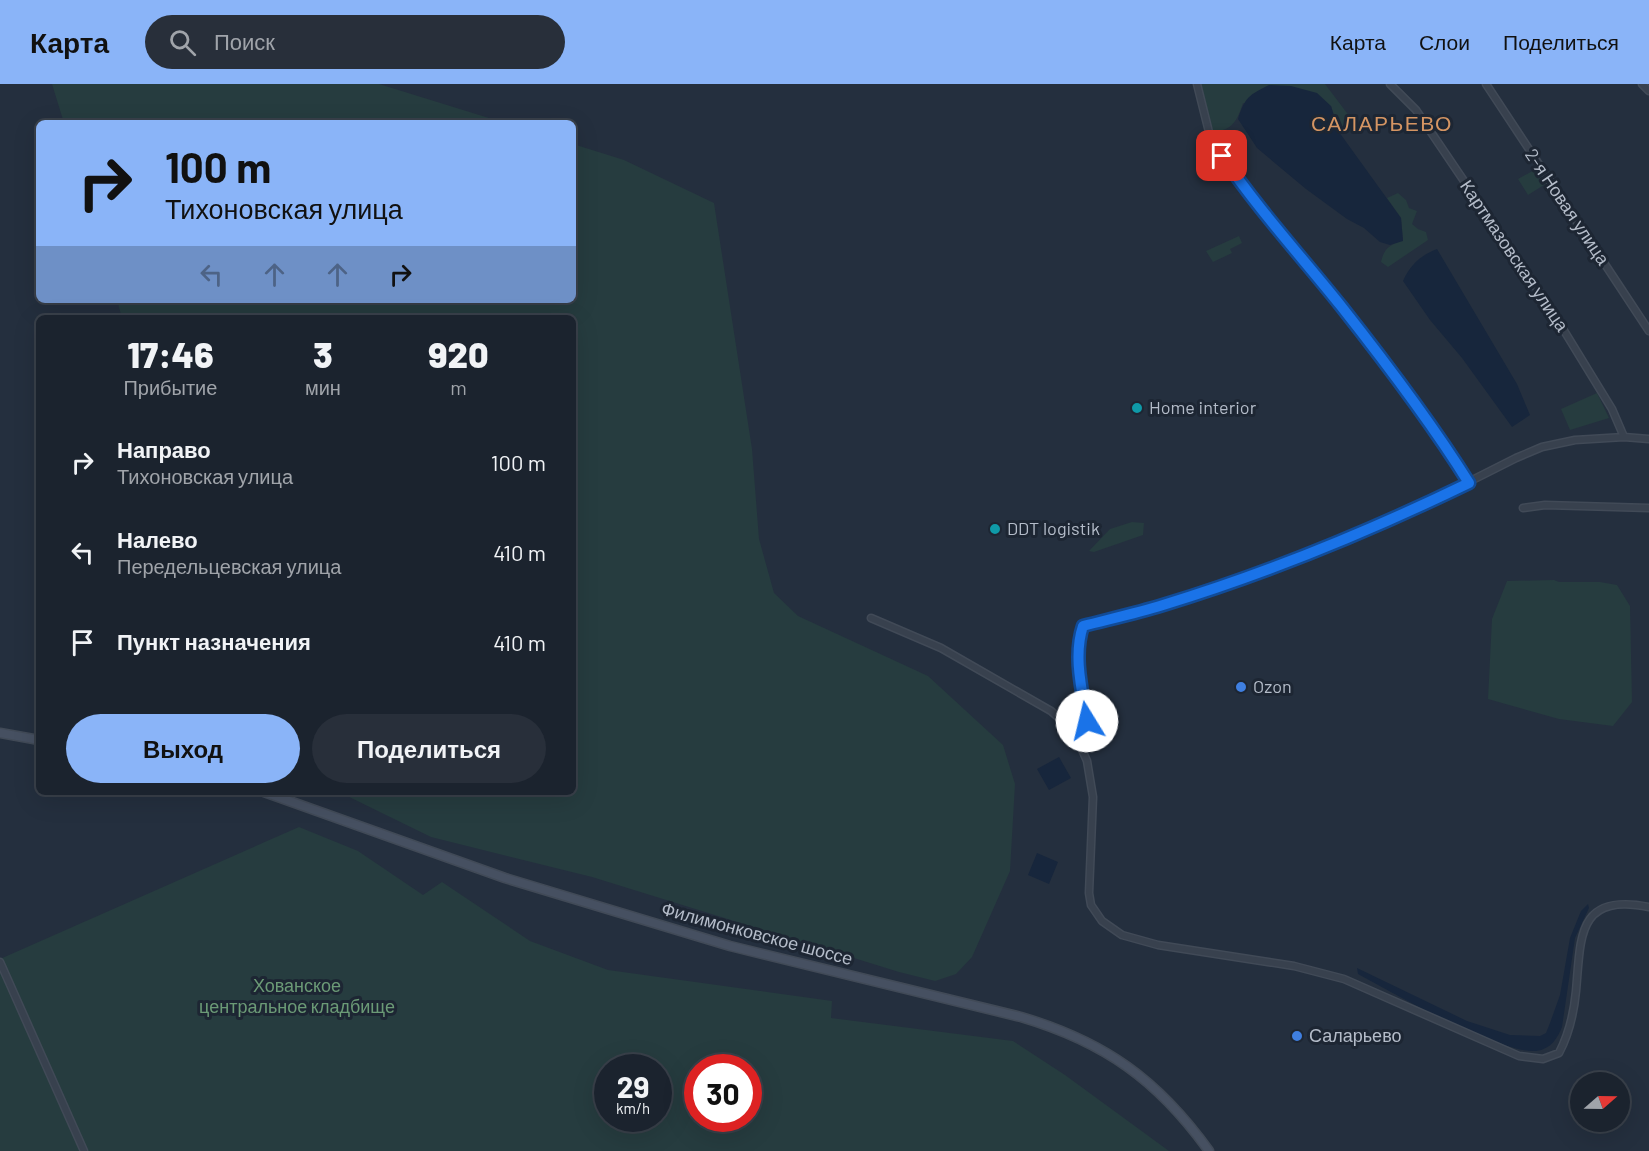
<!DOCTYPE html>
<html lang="ru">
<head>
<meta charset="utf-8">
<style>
  body { margin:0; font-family:Barlow,sans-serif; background:#282f3a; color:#f1f3f6; height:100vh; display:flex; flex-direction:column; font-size:22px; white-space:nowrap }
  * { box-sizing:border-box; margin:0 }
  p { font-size:20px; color:#a0a4aa }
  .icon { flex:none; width:33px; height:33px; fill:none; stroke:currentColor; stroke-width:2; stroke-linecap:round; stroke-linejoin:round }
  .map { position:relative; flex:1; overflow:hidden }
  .details { position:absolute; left:36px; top:231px; width:540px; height:480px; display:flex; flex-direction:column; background:#1b232e; border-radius:9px; box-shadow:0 6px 24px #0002,0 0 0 2px #39404a }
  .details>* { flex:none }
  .hud { position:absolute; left:36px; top:36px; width:540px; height:183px; border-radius:9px; box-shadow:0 6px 24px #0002,0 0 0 2px #39404a; background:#8ab4f8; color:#111; overflow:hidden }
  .needle { width:39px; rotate:70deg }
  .buttons { position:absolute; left:1570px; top:988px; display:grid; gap:12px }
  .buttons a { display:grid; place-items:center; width:60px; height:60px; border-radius:50%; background:#1b232e; box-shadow:0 6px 24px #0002,0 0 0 2px #39404a; font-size:30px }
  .speed { position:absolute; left:594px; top:970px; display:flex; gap:12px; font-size:30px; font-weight:700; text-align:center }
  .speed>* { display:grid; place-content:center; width:78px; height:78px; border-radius:50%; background:#1b232e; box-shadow:0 6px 24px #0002,0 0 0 2px #39404a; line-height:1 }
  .speed small { font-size:15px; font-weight:400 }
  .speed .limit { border:9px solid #d22; background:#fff; color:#111 }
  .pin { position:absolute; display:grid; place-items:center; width:51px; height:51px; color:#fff; margin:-26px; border-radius:12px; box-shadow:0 3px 9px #0006 }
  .me { position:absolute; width:66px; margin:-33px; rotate:351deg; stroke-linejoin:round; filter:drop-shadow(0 0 4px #0008) }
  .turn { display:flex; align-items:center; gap:21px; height:126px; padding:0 30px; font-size:27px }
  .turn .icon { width:78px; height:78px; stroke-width:2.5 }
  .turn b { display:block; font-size:42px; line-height:51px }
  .lanes { display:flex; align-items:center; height:57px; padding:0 30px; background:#0003; justify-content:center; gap:30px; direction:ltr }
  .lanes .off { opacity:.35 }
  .eta { display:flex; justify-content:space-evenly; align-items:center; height:102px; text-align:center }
  .eta b { font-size:36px; font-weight:800; line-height:42px }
  .action { display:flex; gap:12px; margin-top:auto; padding:12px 30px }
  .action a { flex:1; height:69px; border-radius:36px; background:#8ab4f8; color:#111; font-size:24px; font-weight:800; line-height:69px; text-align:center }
  .action a+a { background:#282f3a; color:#f1f3f6 }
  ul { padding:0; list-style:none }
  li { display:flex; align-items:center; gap:18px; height:90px; padding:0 30px }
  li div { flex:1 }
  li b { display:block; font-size:22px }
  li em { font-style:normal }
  header { display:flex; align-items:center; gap:36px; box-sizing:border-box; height:84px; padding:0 30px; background:#8ab4f8; color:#111 }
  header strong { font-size:28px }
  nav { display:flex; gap:33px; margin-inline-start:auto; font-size:21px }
  .search { width:420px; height:54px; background:#282f3a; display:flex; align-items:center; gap:15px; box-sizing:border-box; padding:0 21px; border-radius:33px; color:#a0a4aa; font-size:22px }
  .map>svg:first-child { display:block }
  .green { fill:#263c3f; fill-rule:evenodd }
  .water { fill:#17263c }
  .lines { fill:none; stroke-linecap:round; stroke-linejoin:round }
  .minor-casing { stroke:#414a57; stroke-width:9 }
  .secondary-casing { stroke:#414a57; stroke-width:11 }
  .minor { stroke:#38414e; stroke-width:6 }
  .secondary { stroke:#465061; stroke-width:8 }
  .route-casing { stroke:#114b97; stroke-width:15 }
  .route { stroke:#1a73e8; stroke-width:10 }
  .culture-dot { fill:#0f9aa8; stroke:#1d2633; stroke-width:2 }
  .shop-dot { fill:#3f7fe0; stroke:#1d2633; stroke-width:2 }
  .labels { text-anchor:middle; stroke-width:6; stroke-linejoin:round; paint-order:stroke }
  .street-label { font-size:18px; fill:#b4bcc9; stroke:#1d2633 }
  .poi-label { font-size:18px; fill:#b4bcc9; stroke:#1d2633; text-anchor:start }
  .park-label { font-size:18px; fill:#6b9a76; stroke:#1d2633 }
  .quarter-label { font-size:21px; letter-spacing:1.5px; fill:#d59563; stroke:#1d2633 }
</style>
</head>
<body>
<header>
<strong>Карта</strong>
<div class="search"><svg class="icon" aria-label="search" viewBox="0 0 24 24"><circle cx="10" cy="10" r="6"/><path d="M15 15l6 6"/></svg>Поиск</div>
<nav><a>Карта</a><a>Слои</a><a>Поделиться</a></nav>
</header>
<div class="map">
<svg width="1649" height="1067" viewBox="0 0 1649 1067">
  <rect width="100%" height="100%" fill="#242f3e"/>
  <!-- green -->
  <path class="green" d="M52,0H379L505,39H64Z
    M1201,0H1325L1350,33L1351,47L1339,48L1331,22L1243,19C1237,37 1233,46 1213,48Z
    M573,60L624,76L714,119L752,365L759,455L774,509L798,532L928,592L1003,661L1015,700L1010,787L972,873L956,890L935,897L899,888L592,793L431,753L339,708H573V234H122L117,216H573Z
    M1538,84L1547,99L1528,111L1518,95Z
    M1398,109L1406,116L1409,124L1417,127L1412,140L1418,145L1426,148L1428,156L1388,183L1381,178C1384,164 1390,161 1403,156L1401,134L1387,114Z
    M1239,152L1242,159L1230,165L1232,169L1213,178L1206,167Z
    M1597,309L1609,334L1570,346L1561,325Z
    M1132,438L1144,439L1143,451L1094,468L1089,467L1110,445Z
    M1554,496L1559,498H1600L1617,501L1630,522L1632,618L1613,642L1559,635L1488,615L1492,535L1507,497Z
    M299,743L358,767L423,811L442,798L530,857L608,886L832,917L831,934L1013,957L1065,991L1169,1067H0V875ZM608,984H658V1035H608ZM698,984H748V1035H698Z"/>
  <!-- water -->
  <path class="water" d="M1269,1L1291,2L1317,9L1331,22L1339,48L1401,134L1403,157L1390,161L1380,158L1364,144L1347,135L1306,105L1257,64L1238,35C1245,13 1249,11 1269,1Z
    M1437,165L1517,300L1530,331L1512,343L1462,274L1430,236L1403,197C1410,181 1421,171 1437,165Z
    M1059,673L1071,694L1049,706L1037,685Z
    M1037,769L1058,778L1049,800L1028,791Z
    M1588,820L1589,824L1575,854L1562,943C1557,955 1551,965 1536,967C1520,968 1502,960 1487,954C1442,937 1400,913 1358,890L1357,884L1467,937L1510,951L1540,952L1546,949L1550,939L1560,911L1570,854L1581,827Z"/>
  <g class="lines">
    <defs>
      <path id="minor" d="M1197,0L1211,56L1243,103L1359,246L1442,356L1469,399
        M1390,0L1416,26L1552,227L1612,325L1624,353
        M1486,0L1649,247
        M1642,0L1649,7
        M1523,424L1545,421L1649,424
        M871,534L941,564L1051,627L1067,641L1079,659L1087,677L1093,713L1089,809L1091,821L1102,837L1122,851L1158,861L1294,882L1344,895L1519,972L1543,975L1559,969C1569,950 1574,928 1576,907C1581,852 1577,809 1649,823
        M1087,637C1082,606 1074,572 1083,541L1162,522L1269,485L1407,429L1516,374L1542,363L1575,356L1624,353L1649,355
        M0,878L84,1067"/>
      <path id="secondary" d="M0,649L39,656
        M264,708L505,794L730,862L1021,933C1105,958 1158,996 1209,1067"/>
    </defs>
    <!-- minor casing -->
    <use href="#minor" class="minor-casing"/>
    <!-- secondary casing -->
    <use href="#secondary" class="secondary-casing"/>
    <!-- minor -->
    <use href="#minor" class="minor"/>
    <!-- secondary -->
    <use href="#secondary" class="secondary"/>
  </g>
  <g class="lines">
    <defs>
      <path id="route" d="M1087,637C1082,606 1073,572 1083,542C1110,535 1137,529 1163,521C1268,489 1370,447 1469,399C1431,338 1386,279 1341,222C1301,172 1258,125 1222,72"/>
    </defs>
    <!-- route casing -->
    <use href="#route" class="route-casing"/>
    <!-- route -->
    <use href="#route" class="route"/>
  </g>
  <!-- markers -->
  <g class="culture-dot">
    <circle cx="1137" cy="324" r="6"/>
    <circle cx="995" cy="445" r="6"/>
  </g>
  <g class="shop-dot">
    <circle cx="1241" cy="603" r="6"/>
    <circle cx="1297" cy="952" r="6"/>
  </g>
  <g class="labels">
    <!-- street labels -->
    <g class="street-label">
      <text transform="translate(1567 123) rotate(56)" y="6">2-я Новая улица</text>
      <text transform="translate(1514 172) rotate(56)" y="6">Картмазовская улица</text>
      <text transform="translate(757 850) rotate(15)" y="6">Филимонковское шоссе</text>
    </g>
    <!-- poi labels -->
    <g class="poi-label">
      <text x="1149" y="330">Home interior</text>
      <text x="1007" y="451">DDT logistik</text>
      <text x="1253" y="609">Ozon</text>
      <text x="1309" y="958">Саларьево</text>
    </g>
    <!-- park labels -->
    <g class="park-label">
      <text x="297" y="908">Хованское<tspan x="297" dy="21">центральное кладбище</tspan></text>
    </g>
    <!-- quarter labels -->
    <g class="quarter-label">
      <text x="1382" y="47">САЛАРЬЕВО</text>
    </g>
  </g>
</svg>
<div class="buttons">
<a><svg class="needle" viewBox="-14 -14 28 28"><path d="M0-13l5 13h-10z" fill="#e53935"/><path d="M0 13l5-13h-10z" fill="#a0a4aa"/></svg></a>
</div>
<div class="speed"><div>29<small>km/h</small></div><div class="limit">30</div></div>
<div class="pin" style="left:1222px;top:72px;background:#d93025"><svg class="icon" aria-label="arrive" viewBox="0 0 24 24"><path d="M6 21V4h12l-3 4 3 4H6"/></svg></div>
<svg class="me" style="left:1087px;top:637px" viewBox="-20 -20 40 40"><circle r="19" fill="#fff"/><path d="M0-13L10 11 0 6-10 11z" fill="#1a73e8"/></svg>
<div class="hud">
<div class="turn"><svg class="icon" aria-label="right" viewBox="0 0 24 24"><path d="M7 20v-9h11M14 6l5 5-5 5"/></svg><div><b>100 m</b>Тихоновская улица</div></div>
<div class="lanes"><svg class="icon off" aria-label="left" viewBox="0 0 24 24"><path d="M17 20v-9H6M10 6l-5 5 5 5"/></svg><svg class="icon off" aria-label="ahead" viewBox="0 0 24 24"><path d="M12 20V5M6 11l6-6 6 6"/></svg><svg class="icon off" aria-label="ahead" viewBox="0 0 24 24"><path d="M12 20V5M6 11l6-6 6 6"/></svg><svg class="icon" aria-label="right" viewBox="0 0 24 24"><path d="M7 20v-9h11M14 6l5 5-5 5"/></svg></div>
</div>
<section class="details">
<div class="eta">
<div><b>17:46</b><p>Прибытие</p></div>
<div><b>3</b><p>мин</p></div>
<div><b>920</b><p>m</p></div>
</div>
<ul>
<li><svg class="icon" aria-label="right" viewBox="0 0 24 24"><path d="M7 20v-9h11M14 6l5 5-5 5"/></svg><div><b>Направо</b><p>Тихоновская улица</p></div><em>100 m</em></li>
<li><svg class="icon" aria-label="left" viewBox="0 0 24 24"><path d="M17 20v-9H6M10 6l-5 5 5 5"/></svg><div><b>Налево</b><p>Передельцевская улица</p></div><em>410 m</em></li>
<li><svg class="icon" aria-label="arrive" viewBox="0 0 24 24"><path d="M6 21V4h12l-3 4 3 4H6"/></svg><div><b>Пункт назначения</b></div><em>410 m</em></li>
</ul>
<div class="action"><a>Выход</a><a>Поделиться</a></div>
</section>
</div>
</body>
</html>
